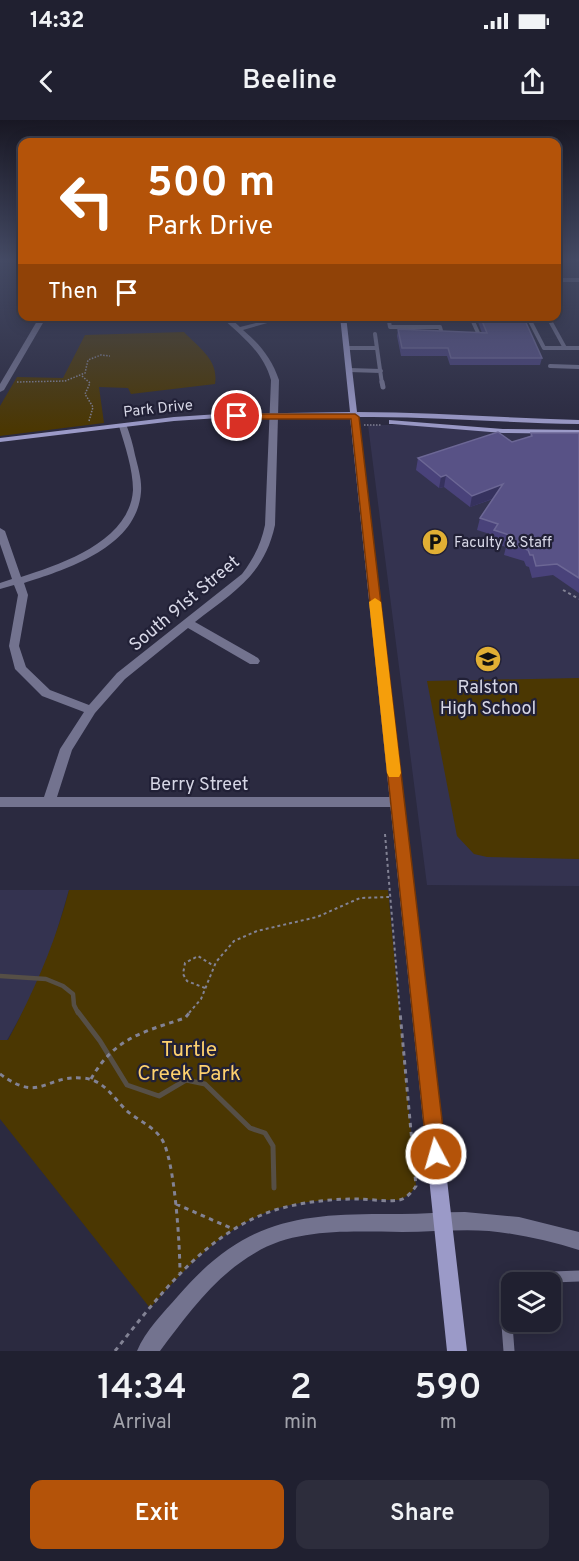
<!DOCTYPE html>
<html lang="en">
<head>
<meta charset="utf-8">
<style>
  body { margin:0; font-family:Overpass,sans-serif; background:#2d2d3c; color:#f1f3f6; height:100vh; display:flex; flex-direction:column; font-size:22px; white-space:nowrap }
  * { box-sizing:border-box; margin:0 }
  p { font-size:20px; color:#a2a3ab }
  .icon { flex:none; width:33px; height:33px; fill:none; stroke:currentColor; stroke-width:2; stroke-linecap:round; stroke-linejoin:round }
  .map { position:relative; height:1231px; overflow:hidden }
  .details { display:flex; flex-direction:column; background:#202030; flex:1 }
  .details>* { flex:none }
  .banner { position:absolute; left:18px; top:18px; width:543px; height:183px; border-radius:12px; box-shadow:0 3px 15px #0003,0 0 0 2px #3d3e4c; background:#b45309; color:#fff; overflow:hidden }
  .fabs { position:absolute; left:501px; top:1152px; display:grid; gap:12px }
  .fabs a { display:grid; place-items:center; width:60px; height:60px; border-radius:12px; background:#202030; box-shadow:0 3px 15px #0003,0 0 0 2px #3d3e4c; font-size:30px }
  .pin { position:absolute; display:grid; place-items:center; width:51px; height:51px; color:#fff; margin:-26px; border:3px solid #fff; border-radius:50%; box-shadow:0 2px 6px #0007 }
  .me { position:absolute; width:66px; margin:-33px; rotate:354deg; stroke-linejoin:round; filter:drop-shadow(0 0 4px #0008) }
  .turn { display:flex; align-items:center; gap:21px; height:126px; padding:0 30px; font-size:27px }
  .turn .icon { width:78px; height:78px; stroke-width:2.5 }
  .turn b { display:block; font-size:42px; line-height:51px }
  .then { display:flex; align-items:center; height:57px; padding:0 30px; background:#0003; gap:12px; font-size:22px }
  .eta { display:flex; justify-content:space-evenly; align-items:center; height:102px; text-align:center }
  .eta b { font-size:36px; font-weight:600; line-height:42px }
  .cta { display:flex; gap:12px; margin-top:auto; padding:12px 30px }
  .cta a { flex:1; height:69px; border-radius:12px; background:#b45309; color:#fff; font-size:24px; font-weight:600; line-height:69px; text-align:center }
  .cta a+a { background:#2d2d3c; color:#f1f3f6 }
  .status { display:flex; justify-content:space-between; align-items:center; height:42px; padding:0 30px; background:#202030; direction:ltr }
  .status svg { height:16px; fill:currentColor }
  header { display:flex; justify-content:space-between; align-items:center; height:78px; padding:0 30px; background:#202030; font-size:27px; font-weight:600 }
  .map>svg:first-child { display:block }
  .built { fill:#343350 }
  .green { fill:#4b3702 }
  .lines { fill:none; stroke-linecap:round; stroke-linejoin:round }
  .stream-far1 { stroke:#564f46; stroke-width:4.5 }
  .stream { stroke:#564f46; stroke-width:5 }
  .path-far2 { stroke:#828294; stroke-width:1.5; stroke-dasharray:1.5 1.5; stroke-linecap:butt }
  .path-far1 { stroke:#828294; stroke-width:2; stroke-dasharray:3 3; stroke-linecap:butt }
  .path { stroke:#828294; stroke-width:3; stroke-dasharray:4.5 4.5; stroke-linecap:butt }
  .lane-far2 { stroke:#73738f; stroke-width:4 }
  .lane-far1 { stroke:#73738f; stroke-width:5 }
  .lane { stroke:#73738f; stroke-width:11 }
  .street { fill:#73738f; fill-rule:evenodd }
  .secondary { fill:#9b9ac8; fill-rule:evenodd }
  .wall { fill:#49427a }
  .shaded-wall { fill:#36325e }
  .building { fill:#585286; stroke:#6c6795; stroke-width:1.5 }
  .route { fill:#b45309; stroke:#753606; stroke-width:1.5 }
  .slow { fill:#f59e0b }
  .labels { text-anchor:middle; stroke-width:4.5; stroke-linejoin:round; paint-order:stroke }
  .far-street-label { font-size:15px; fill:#d7d7e6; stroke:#212036 }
  .far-poi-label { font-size:15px; fill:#d7d7e6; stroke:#212036; text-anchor:start }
  .street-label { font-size:18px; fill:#d7d7e6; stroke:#212036 }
  .poi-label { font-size:18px; fill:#d7d7e6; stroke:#212036 }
  .near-park-label { font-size:21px; fill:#fdd06e; stroke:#212036 }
</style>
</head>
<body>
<div class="status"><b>14:32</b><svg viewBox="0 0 49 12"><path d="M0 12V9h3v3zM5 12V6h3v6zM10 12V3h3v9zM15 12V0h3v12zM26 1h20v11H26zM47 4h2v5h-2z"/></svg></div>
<header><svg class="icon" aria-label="back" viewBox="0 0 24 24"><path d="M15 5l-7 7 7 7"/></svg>Beeline<svg class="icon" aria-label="share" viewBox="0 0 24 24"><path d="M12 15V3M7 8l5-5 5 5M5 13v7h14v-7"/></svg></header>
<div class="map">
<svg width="579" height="1231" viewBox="0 0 579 1231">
  <rect width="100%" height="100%" fill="#2b2a40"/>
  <!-- built -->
  <path class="built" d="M368,305H433L528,312H579V766L427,765Z
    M0,770H69L49,837L33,874L7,920H0Z"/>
  <!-- green -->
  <path class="green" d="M184,212C199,228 219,240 215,264L131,274L128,268L99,267L104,303L0,316V286L17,257L63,258L85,215Z
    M579,558V739L487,737L474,734L457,716L427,561Z
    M69,770H388L416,1066L410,1074L400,1080C370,1080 338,1078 308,1082C239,1090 193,1139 150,1188L0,999V920H8C34,871 55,824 69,770Z"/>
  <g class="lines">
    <!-- stream-far1 -->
    <path class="stream-far1" d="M0,856L46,859L63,866L73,874L74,885L78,893"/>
    <!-- stream -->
    <path class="stream" d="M78,892L100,921L127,965L159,976L186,960L205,964L250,1008L265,1013L273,1026L274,1068"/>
    <!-- path-far2 -->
    <path class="path-far2" d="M82,256L90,263L85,274L93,287L89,301
      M17,262L65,261L85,253L88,240L101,235L110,236
      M364,305H382"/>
    <!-- path-far1 -->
    <path class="path-far1" d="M563,470L579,479
      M385,714L400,893
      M205,868L187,861L183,854L185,843L198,836L214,846
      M189,893L201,879L216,842L234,821L257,811L317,797L360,778L389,777"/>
    <!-- path -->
    <path class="path" d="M0,954C41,984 44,955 82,958C103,959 112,976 125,989C136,1000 152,1005 161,1018C175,1037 180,1128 180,1154
      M91,959C114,918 143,912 185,898L190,892
      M176,1084L233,1109
      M115,1231C158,1177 206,1112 275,1090C302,1082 329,1079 357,1079C370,1079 386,1082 399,1080C406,1079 412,1072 416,1066L400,892"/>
    <!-- lane-far2 -->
    <path class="lane-far2" d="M556,160H579
      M388,196L390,207H440L442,214H448
      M443,196L489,197
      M471,197L479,215H472
      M513,197L549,199L565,228H579
      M528,197L544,228H565
      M375,214L382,264
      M347,228H377
      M550,246L579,247
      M349,250L381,251"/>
    <!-- lane-far1 -->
    <path class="lane-far1" d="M382,262L383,267"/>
    <!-- lane -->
    <path class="lane" d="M519,1162L526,1158L579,1156
      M509,1231L506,1192L512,1169"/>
    <!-- street -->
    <path class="street" d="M575,138H579V142L577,141Z
      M40,196H47L4,270L0,272V264Z
      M220,196H228L240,207L275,198L278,200L243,210C260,224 272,239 279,260L275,405C264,456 233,472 195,502L258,538L260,541L258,544H250L188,508L125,559L95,593L72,630L57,677H398L403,678L404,682L403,686L398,687H0V677H44L60,629L84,592L42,576L15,549L9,526L18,475L14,465L0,469V463L12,459L0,424V408L5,411L21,457C62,444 130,421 133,370C133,349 125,326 119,306L126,304C130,314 133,325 135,335C138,347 142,360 141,372C137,427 68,449 24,463L28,475L19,526L26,547L50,570L89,585L117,553L242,454C254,438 261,424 265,405L271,260C263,231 241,216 220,196Z
      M465,1092L519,1097L579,1112V1130C550,1121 520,1114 489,1111C460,1109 431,1112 402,1112C354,1112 298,1107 255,1133C215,1156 187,1195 160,1231H137C145,1211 164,1192 178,1176C246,1097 302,1093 401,1094C422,1094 443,1092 465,1092Z"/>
    <!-- secondary -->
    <path class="secondary" d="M340,196H346L357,292C431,292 505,298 579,300V304C505,303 432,296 358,297L467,1231H447L350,297L219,298L174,301L0,322V318L174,297L219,294L350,292Z
      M389,300L503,309L579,310V314L503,313L392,304H389Z"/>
  </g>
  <!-- wall -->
  <path class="wall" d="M480,196H523L542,238L540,245H450L447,236H401L397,216L398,209L482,213L478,202Z
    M531,313H579V473L553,455L532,458L529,447L526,446L524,441L504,435L506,427L491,422L493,415L477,410L480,398L493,379L470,387L444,367L439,368L416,350L418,338L512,322L530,316Z"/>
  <!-- shaded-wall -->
  <path class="shaded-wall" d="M446,355L444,367L439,368L441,357Z
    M503,364L500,376L470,387L472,376Z"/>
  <!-- building -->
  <path class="building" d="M480,196H523L542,238H451L448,228H402L398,209L487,213Z
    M498,312L512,322L532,316L531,313H579V458L557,444L536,446L533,435H530L528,430L507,423L512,416L494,410L498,404L480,398L503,364L472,376L446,355L441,357L418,338Z"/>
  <!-- sky -->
  <linearGradient id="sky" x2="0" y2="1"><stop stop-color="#181723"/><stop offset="0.45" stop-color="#444a64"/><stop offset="1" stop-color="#444a64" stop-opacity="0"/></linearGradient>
  <rect width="579" height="310" fill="url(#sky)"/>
  <!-- route -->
  <path class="route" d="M234,294H355L359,297L446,1034L444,1041L436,1044L429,1041L427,1034L351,299H237L234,298Z"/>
  <!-- slow -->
  <path class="slow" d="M375,478L381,482L401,653L399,657H389L387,653L369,482Z"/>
  <!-- icons -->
  <defs>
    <symbol id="parking-disc" viewBox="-11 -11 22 22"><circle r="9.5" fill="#e1af34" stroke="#212036"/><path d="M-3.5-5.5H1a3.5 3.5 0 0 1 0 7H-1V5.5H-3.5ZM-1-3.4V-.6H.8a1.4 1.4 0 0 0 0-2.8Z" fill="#111"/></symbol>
    <symbol id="school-disc" viewBox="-11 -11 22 22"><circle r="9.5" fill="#e1af34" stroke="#212036"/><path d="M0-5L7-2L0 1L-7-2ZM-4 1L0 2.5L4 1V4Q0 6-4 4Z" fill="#111"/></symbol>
  </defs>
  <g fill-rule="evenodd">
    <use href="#parking-disc" x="420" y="407" width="30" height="30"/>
    <use href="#school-disc" x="473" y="524" width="30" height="30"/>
  </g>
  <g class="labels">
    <!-- far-street labels -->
    <g class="far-street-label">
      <text transform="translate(158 288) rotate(-6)" y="5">Park Drive</text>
    </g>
    <!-- far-poi labels -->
    <g class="far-poi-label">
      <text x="454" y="427">Faculty &amp; Staff</text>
    </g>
    <!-- street labels -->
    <g class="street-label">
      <text transform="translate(184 483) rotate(-40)" y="6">South 91st Street</text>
      <text x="199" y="670">Berry Street</text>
    </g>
    <!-- poi labels -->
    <g class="poi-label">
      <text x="488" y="573">Ralston<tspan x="488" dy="21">High School</tspan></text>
    </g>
    <!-- near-park labels -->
    <g class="near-park-label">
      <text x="189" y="936">Turtle<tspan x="189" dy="24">Creek Park</tspan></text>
    </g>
  </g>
</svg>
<div class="fabs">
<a><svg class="icon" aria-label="layers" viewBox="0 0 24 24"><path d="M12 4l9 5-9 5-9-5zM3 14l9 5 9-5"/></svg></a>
</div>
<div class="pin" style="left:237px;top:296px;background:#d93025"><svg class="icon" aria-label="arrive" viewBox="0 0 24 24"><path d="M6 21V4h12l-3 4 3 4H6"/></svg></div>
<svg class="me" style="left:436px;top:1034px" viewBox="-20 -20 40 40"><circle r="17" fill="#b45309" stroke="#fff" stroke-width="3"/><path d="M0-11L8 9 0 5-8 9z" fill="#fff"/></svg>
<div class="banner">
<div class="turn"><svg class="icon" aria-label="left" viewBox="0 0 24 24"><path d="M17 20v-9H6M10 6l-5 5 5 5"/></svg><div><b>500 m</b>Park Drive</div></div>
<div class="then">Then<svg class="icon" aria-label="arrive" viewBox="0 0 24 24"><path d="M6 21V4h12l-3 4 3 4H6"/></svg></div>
</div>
</div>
<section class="details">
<div class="eta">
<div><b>14:34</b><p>Arrival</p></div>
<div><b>2</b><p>min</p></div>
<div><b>590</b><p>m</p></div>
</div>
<div class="cta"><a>Exit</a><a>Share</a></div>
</section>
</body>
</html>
